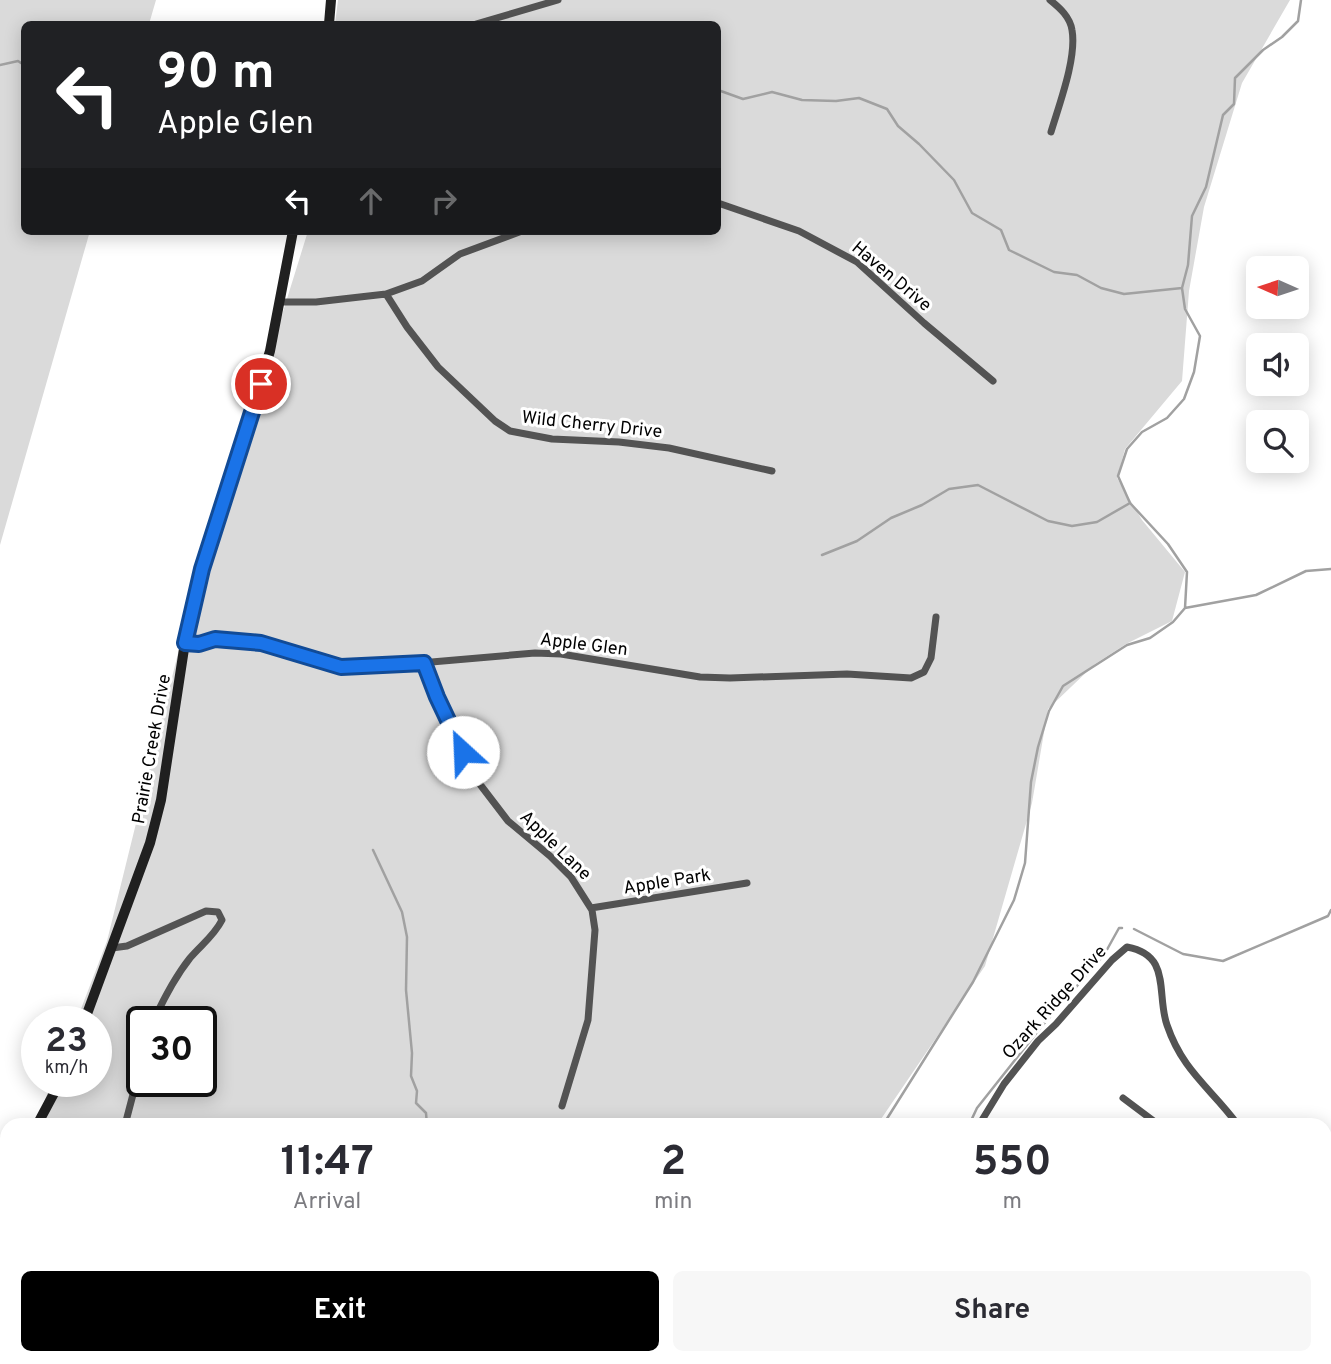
<!DOCTYPE html>
<html lang="en">
<head>
<meta charset="utf-8">
<style>
  body { margin:0; font-family:Overpass,sans-serif; background:#f7f7f7; color:#2b2b33; height:100vh; display:flex; flex-direction:column; font-size:26px; white-space:nowrap }
  * { box-sizing:border-box; margin:0 }
  p { font-size:23px; color:#7c7c81 }
  .icon { flex:none; width:38px; height:38px; fill:none; stroke:currentColor; stroke-width:2; stroke-linecap:round; stroke-linejoin:round }
  .map { position:relative; flex:1; overflow:hidden }
  .side { position:absolute; left:0px; top:1118px; width:1332px; height:247px; display:flex; flex-direction:column; background:#fff; border-radius:21px 21px 0 0; box-shadow:0 4px 18px #0003 }
  .side>* { flex:none }
  .hud { position:absolute; left:21px; top:21px; width:700px; height:214px; border-radius:10px; box-shadow:0 4px 18px #0003; background:#202124; color:#fff; overflow:hidden }
  .needle { width:46px; rotate:273deg }
  .fabs { position:absolute; left:1246px; top:256px; display:grid; gap:14px }
  .fabs a { display:grid; place-items:center; width:63px; height:63px; border-radius:10px; background:#fff; box-shadow:0 4px 18px #0003; font-size:35px }
  .speed { position:absolute; left:21px; top:1006px; display:flex; gap:14px; font-size:35px; font-weight:700; text-align:center }
  .speed>* { display:grid; place-content:center; width:91px; height:91px; border-radius:50%; background:#fff; box-shadow:0 4px 18px #0003; line-height:1 }
  .speed small { font-size:18px; font-weight:400 }
  .speed .limit { border:4px solid #111; border-radius:10px; background:#fff; color:#111 }
  .pin { position:absolute; display:grid; place-items:center; width:60px; height:60px; color:#fff; margin:-30px; border:4px solid #fff; border-radius:50%; box-shadow:0 2px 7px #0007 }
  .me { position:absolute; width:77px; margin:-38px; rotate:335deg; stroke-linejoin:round; filter:drop-shadow(0 0 5px #0008) }
  .turn { display:flex; align-items:center; gap:24px; height:147px; padding:0 21px; font-size:32px }
  .turn .icon { width:91px; height:91px; stroke-width:2.5 }
  .turn b { display:block; font-size:49px; line-height:60px }
  .lanes { display:flex; align-items:center; height:66px; padding:0 21px; background:#0003; justify-content:center; gap:35px; direction:ltr }
  .lanes .off { opacity:.35 }
  .eta { display:flex; justify-content:space-evenly; align-items:center; height:119px; text-align:center }
  .eta b { font-size:42px; font-weight:700; line-height:49px }
  .primary-button { display:flex; gap:14px; margin-top:auto; padding:14px 21px }
  .primary-button a { flex:1; height:80px; border-radius:10px; background:#000; color:#fff; font-size:28px; font-weight:700; line-height:80px; text-align:center }
  .primary-button a+a { background:#f7f7f7; color:#2b2b33 }
  .map>svg:first-child { display:block }
  .green { fill:#dadada; fill-rule:evenodd }
  .lines { fill:none; stroke-linecap:round; stroke-linejoin:round }
  .stream { stroke:#a1a1a1; stroke-width:2.5 }
  .minor { stroke:#535353; stroke-width:7 }
  .secondary { stroke:#202020; stroke-width:10 }
  .route-casing { stroke:#114b97; stroke-width:18 }
  .route { stroke:#1a73e8; stroke-width:12 }
  .labels { text-anchor:middle; stroke-width:6; stroke-linejoin:round; paint-order:stroke }
  .street-label { font-size:18px; fill:#000; stroke:#fff }
</style>
</head>
<body>
<div class="map">
<svg width="1331" height="1364" viewBox="0 0 1331 1364">
  <rect width="100%" height="100%" fill="#fff"/>
  <!-- green -->
  <path class="green" d="M0,0H156L149,24H24V231H90L0,545Z
    M338,0H1290L1242,83L1204,207L1189,291L1182,381L1125,449L1117,478L1142,520L1185,572L1172,621L1126,644L1095,664L1048,709L1032,803L985,966L877,1125H35L52,1082H96V1022H76L107,941L181,641L308,231H718V24H335ZM142,1022H201V1082H142Z
    M7,1177V1358H718L714,1364H0V1183Z"/>
  <g class="lines">
    <!-- stream -->
    <path class="stream" d="M0,65L18,61L24,65
      M718,90L743,99L772,92L802,100L836,101L859,98L887,109L898,126L919,144L954,180L972,213L1001,230L1009,250L1054,272L1077,275L1101,288L1124,294L1182,288
      M822,555L857,541L891,518L922,505L949,489L978,485L1048,521L1072,526L1097,522L1130,503
      M1185,608L1256,595L1306,571L1331,569
      M373,850L402,912L407,937L406,990L412,1053L411,1076L417,1091L416,1103L426,1113L427,1125
      M1134,929L1183,954L1223,961L1328,916L1331,910
      M883,1125L973,982L1014,900L1025,863L1031,782L1038,747L1049,711L1063,686L1127,645L1150,638L1173,622L1185,608L1187,572L1168,544L1130,503L1118,476L1127,449L1142,432L1167,418L1184,399L1194,372L1200,336L1185,309L1182,288L1188,265L1192,216L1206,187L1223,115L1234,104L1235,78L1263,50L1282,37L1298,21L1301,0
      M969,1125L977,1108L1042,1026L1104,955L1119,928H1122
      M1325,1274L1331,1269
      M453,1358L455,1364
      M1142,1358L1157,1364
      M1301,1358L1305,1364
      M230,1364L231,1358
      M721,1364L726,1358
      M842,1364L852,1358"/>
    <!-- minor -->
    <path class="minor" d="M1050,0C1060,8 1070,17 1072,30C1077,58 1059,105 1051,132
      M476,24L558,0
      M718,203L799,231L857,262L924,323L993,381
      M386,294L407,327L438,367L495,421L510,431L552,439L619,442L669,448L772,471
      M280,302H316L386,294L422,281L460,254L522,231
      M185,643L199,644L215,639L262,643L341,666H385L535,653L561,654L700,677L730,678L847,674L911,678L924,672L931,658L936,617
      M424,663L437,697L469,770L508,821L550,856L571,877L592,910L595,930L588,1020L562,1106
      M591,908L747,883
      M112,948L127,946L206,911L218,912L222,920C214,936 201,945 190,958C175,977 163,1000 153,1022
      M1123,1098L1159,1125
      M125,1125L142,1060
      M979,1125L1004,1084L1038,1041L1056,1024L1112,960L1127,947C1172,955 1156,994 1167,1025C1183,1072 1211,1088 1238,1125
      M1325,1145L1331,1142
      M865,1364L877,1358"/>
    <!-- secondary -->
    <path class="secondary" d="M329,24L331,0
      M84,1022L150,843L161,800L189,616L270,351L293,231
      M37,1125L60,1082
      M0,1166L7,1160"/>
  </g>
  <g class="lines">
    <defs>
      <path id="route" d="M261,384L202,569L185,643L199,644L215,639L261,643L341,667L424,663L437,697L463,752"/>
    </defs>
    <!-- route casing -->
    <use href="#route" class="route-casing"/>
    <!-- route -->
    <use href="#route" class="route"/>
  </g>
  <g class="labels">
    <!-- street labels -->
    <g class="street-label">
      <text transform="translate(892 276) rotate(40)" y="6">Haven Drive</text>
      <text transform="translate(592 424) rotate(6)" y="6">Wild Cherry Drive</text>
      <text transform="translate(584 644) rotate(7)" y="6">Apple Glen</text>
      <text transform="translate(151 749) rotate(-80)" y="6">Prairie Creek Drive</text>
      <text transform="translate(556 845) rotate(44)" y="6">Apple Lane</text>
      <text transform="translate(667 881) rotate(-9)" y="6">Apple Park</text>
      <text transform="translate(1054 1002) rotate(-48)" y="6">Ozark Ridge Drive</text>
    </g>
  </g>
</svg>
<div class="fabs">
<a><svg class="needle" viewBox="-14 -14 28 28"><path d="M0-13l5 13h-10z" fill="#e53935"/><path d="M0 13l5-13h-10z" fill="#7c7c81"/></svg></a>
<a><svg class="icon" aria-label="sound" viewBox="0 0 24 24"><path d="M4 9h4l5-4v14l-5-4H4zM17 9q2 3 0 6"/></svg></a>
<a><svg class="icon" aria-label="search" viewBox="0 0 24 24"><circle cx="10" cy="10" r="6"/><path d="M15 15l6 6"/></svg></a>
</div>
<div class="speed"><div>23<small>km/h</small></div><div class="limit">30</div></div>
<div class="pin" style="left:261px;top:384px;background:#d93025"><svg class="icon" aria-label="arrive" viewBox="0 0 24 24"><path d="M6 21V4h12l-3 4 3 4H6"/></svg></div>
<svg class="me" style="left:463px;top:752px" viewBox="-20 -20 40 40"><circle r="19" fill="#fff"/><path d="M0-13L10 11 0 6-10 11z" fill="#1a73e8"/></svg>
<div class="hud">
<div class="turn"><svg class="icon" aria-label="left" viewBox="0 0 24 24"><path d="M17 20v-9H6M10 6l-5 5 5 5"/></svg><div><b>90 m</b>Apple Glen</div></div>
<div class="lanes"><svg class="icon" aria-label="left" viewBox="0 0 24 24"><path d="M17 20v-9H6M10 6l-5 5 5 5"/></svg><svg class="icon off" aria-label="ahead" viewBox="0 0 24 24"><path d="M12 20V5M6 11l6-6 6 6"/></svg><svg class="icon off" aria-label="right" viewBox="0 0 24 24"><path d="M7 20v-9h11M14 6l5 5-5 5"/></svg></div>
</div>
<section class="side">
<div class="eta">
<div><b>11:47</b><p>Arrival</p></div>
<div><b>2</b><p>min</p></div>
<div><b>550</b><p>m</p></div>
</div>
<div class="primary-button"><a>Exit</a><a>Share</a></div>
</section>
</div>
</body>
</html>
